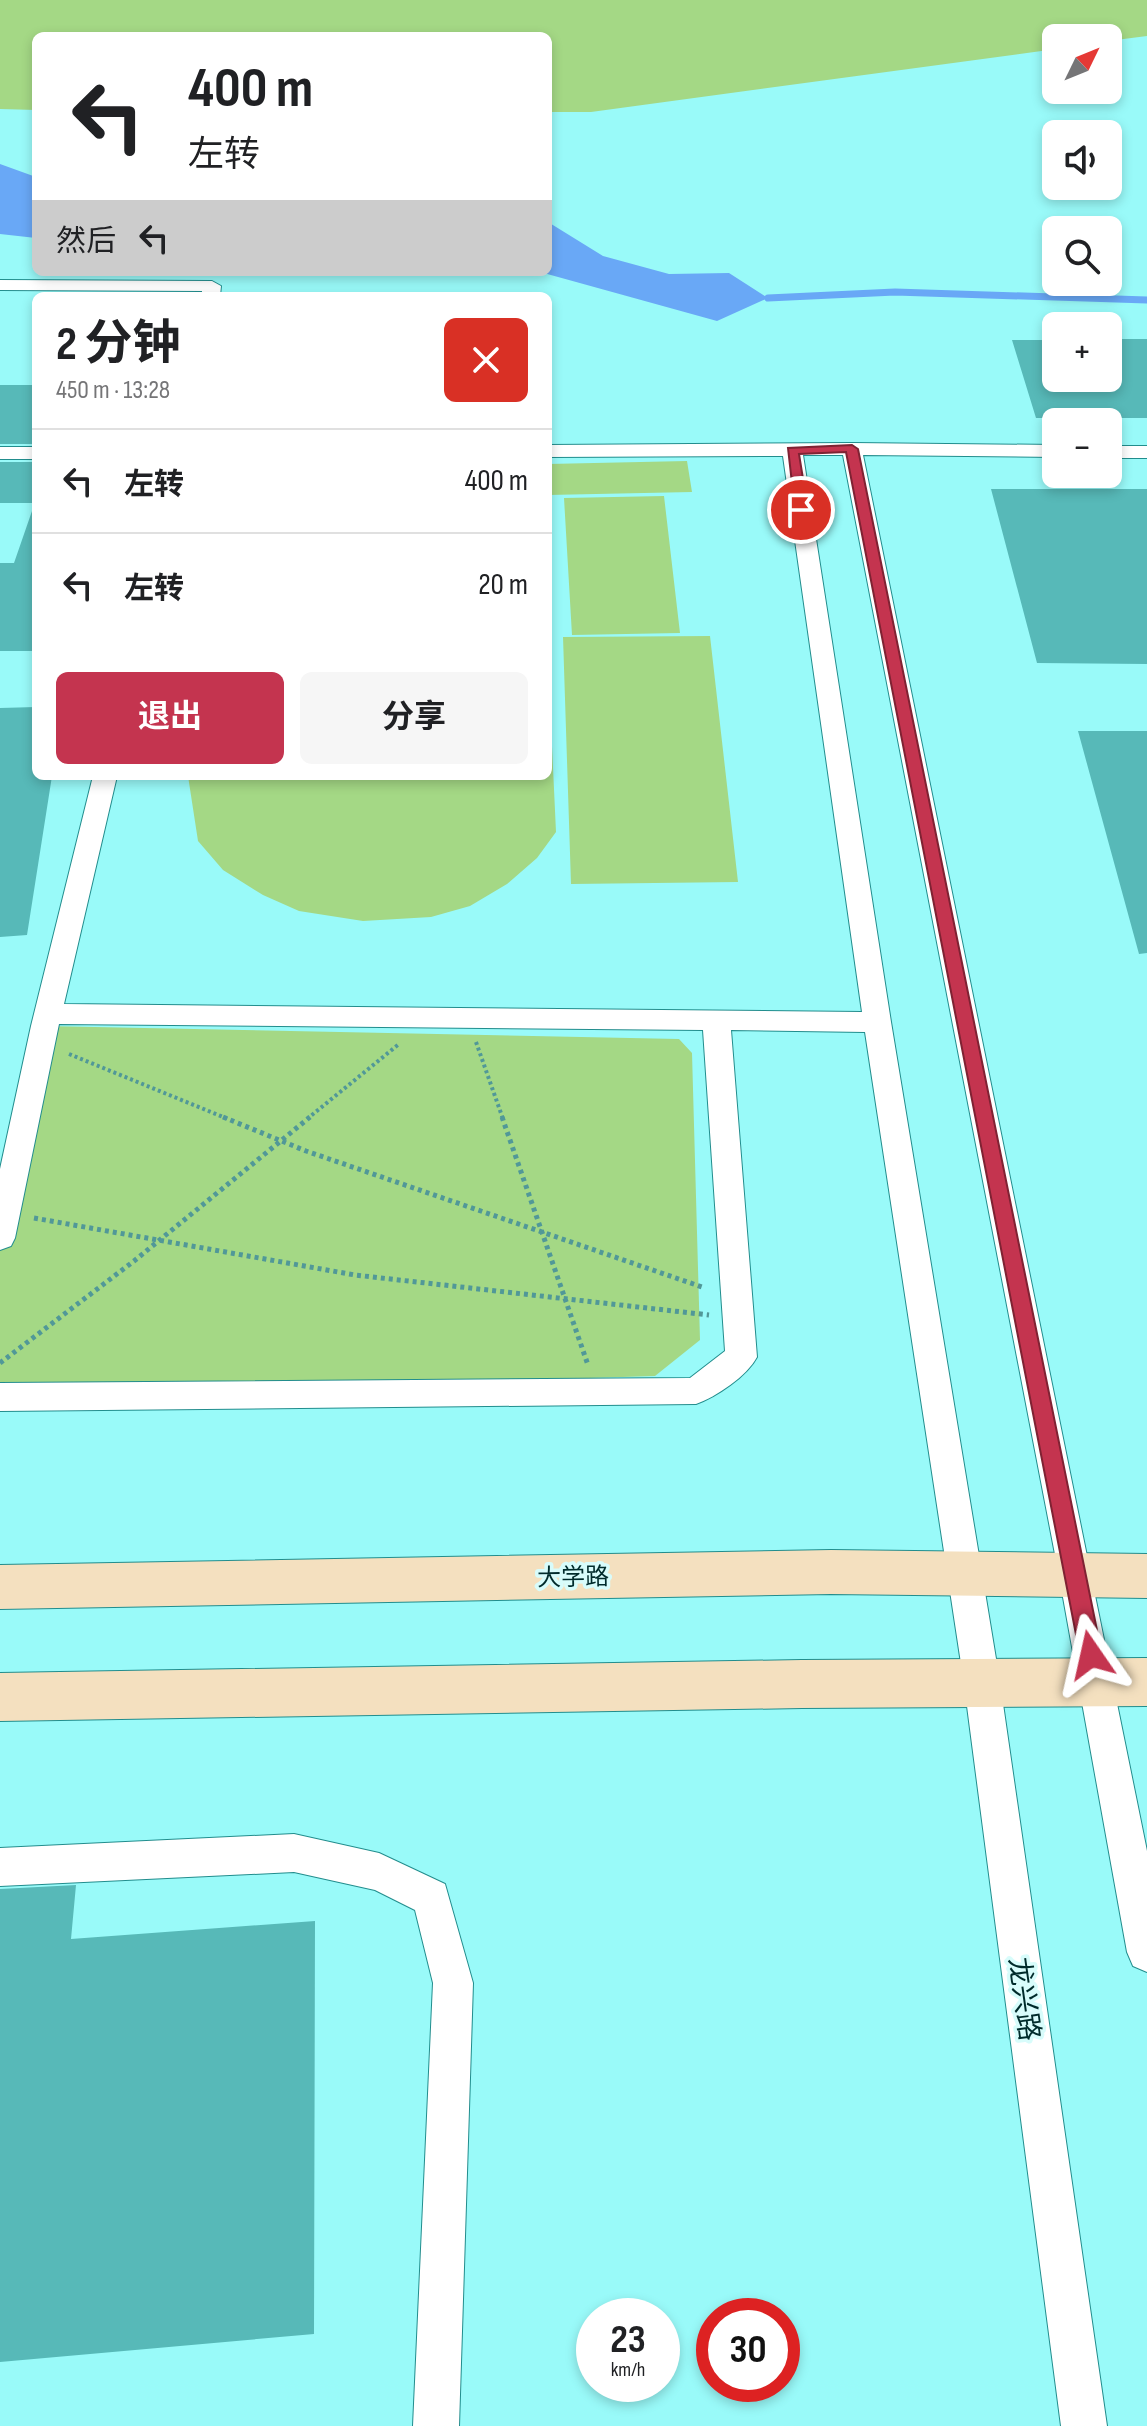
<!DOCTYPE html>
<html lang="zh">
<head>
<meta charset="utf-8">
<style>
  body { margin:0; font-family:"Sofia Sans Condensed","Noto Sans SC",sans-serif; background:#f6f6f6; color:#202124; height:100vh; display:flex; flex-direction:column; font-size:30px; white-space:nowrap }
  * { box-sizing:border-box; margin:0 }
  p { font-size:26px; color:#757577 }
  .icon { flex:none; width:44px; height:44px; fill:none; stroke:currentColor; stroke-width:2; stroke-linecap:round; stroke-linejoin:round }
  .map { position:relative; flex:1; overflow:hidden }
  .panel { position:absolute; left:32px; top:292px; width:520px; height:488px; display:flex; flex-direction:column; background:#fff; border-radius:12px; box-shadow:0 4px 12px #0003 }
  .panel>* { flex:none }
  .top-card { position:absolute; left:32px; top:32px; width:520px; height:244px; border-radius:12px; box-shadow:0 4px 12px #0003; background:#fff; color:#202124; overflow:hidden }
  .needle { width:52px; rotate:47deg }
  .controls { position:absolute; left:1042px; top:24px; display:grid; gap:16px }
  .controls a { display:grid; place-items:center; width:80px; height:80px; border-radius:12px; background:#fff; box-shadow:0 4px 12px #0003; font-size:40px }
  .speed { position:absolute; left:576px; top:2298px; display:flex; gap:16px; font-size:40px; font-weight:700; text-align:center }
  .speed>* { display:grid; place-content:center; width:104px; height:104px; border-radius:50%; background:#fff; box-shadow:0 4px 12px #0003; line-height:1 }
  .speed small { font-size:20px; font-weight:400 }
  .speed .limit { border:12px solid #d22; background:#fff; color:#111 }
  .pin { position:absolute; display:grid; place-items:center; width:68px; height:68px; color:#fff; margin:-34px; border:4px solid #fff; border-radius:50%; box-shadow:0 2px 8px #0007 }
  .me { position:absolute; width:88px; margin:-44px; rotate:349deg; stroke-linejoin:round; filter:drop-shadow(0 0 6px #0008) }
  .turn { display:flex; align-items:center; gap:28px; height:168px; padding:0 24px; font-size:36px }
  .turn .icon { width:104px; height:104px; stroke-width:2.5 }
  .turn b { display:block; font-size:56px; line-height:68px }
  .then { display:flex; align-items:center; height:76px; padding:0 24px; background:#0003; gap:16px; font-size:30px }
  .round { display:grid; place-items:center; flex:none; width:84px; height:84px; border-radius:12px; background:#f6f6f6 }
  .head { display:flex; align-items:center; justify-content:space-between; height:136px; padding:0 24px }
  h1 { font-size:48px; font-weight:700; line-height:60px }
  .button { display:flex; gap:16px; margin-top:auto; padding:16px 24px }
  .button a { flex:1; height:92px; border-radius:12px; background:#c4344f; color:#fff; font-size:32px; font-weight:700; line-height:92px; text-align:center }
  .button a+a { background:#f6f6f6; color:#202124 }
  ul { padding:0; list-style:none }
  li { display:flex; align-items:center; gap:24px; height:104px; padding:0 24px; border-top:2px solid #e0e0e0 }
  li div { flex:1 }
  li b { display:block; font-size:30px }
  li em { font-style:normal }
  .map>svg:first-child { display:block }
  .green { fill:#a4d885 }
  .water { fill:#69a8f6 }
  .lines { fill:none; stroke-linecap:round; stroke-linejoin:round }
  .stream-far1 { stroke:#69a8f6; stroke-width:5 }
  .stream { stroke:#69a8f6; stroke-width:7 }
  .building { fill:#57b9b8 }
  .street-casing { stroke:#228d8d; stroke-width:2 }
  .secondary-casing { stroke:#228d8d; stroke-width:2 }
  .path-far1 { stroke:#519898; stroke-width:4; stroke-dasharray:3 3; stroke-linecap:butt }
  .path { stroke:#519898; stroke-width:5; stroke-dasharray:4 4; stroke-linecap:butt }
  .street { fill:#fff; fill-rule:evenodd }
  .secondary { fill:#f4e0bf; fill-rule:evenodd }
  .route { fill:#c4344f; stroke:#7f2233; stroke-width:2 }
  .labels { text-anchor:middle; stroke-width:7; stroke-linejoin:round; paint-order:stroke }
  .street-label { font-size:24px; fill:#002b2b; stroke:#d8fcfb }
  .near-street-label { font-size:28px; fill:#002b2b; stroke:#d8fcfb }
</style>
</head>
<body>
<div class="map">
<svg width="1147" height="2426" viewBox="0 0 1147 2426">
  <rect width="100%" height="100%" fill="#99faf9"/>
  <!-- green -->
  <path class="green" d="M0,0H1147V36L1108,41V38H1056V49L591,112H548V36H36V110L0,109Z
    M687,461L692,492L548,495V464Z
    M664,496L680,633L572,635L564,498Z
    M710,636L738,882L571,884L563,637Z
    M548,660L556,832L537,858L507,884L470,906L431,917L363,921L299,911L263,895L223,870L198,841L188,776H548Z
    M45,1026L679,1039L692,1053L700,1340L655,1376L0,1396V1237Z"/>
  <!-- water -->
  <path class="water" d="M0,164L36,177V238L0,234Z
    M548,222L603,256L669,274L729,273L768,298L717,321L540,272H548Z"/>
  <g class="lines">
    <!-- stream-far1 -->
    <path class="stream-far1" d="M890,292H903"/>
    <!-- stream -->
    <path class="stream" d="M768,298L895,292L1147,300"/>
  </g>
  <!-- building -->
  <path class="building" d="M1108,339H1147V418H1036L1012,340H1056V378H1108Z
    M0,385H36V444H0Z
    M0,462H36V503H0Z
    M991,489H1147V664L1037,663Z
    M32,511H36V651H0V563H14Z
    M36,707V776H52L27,935L0,937V708Z
    M1078,731H1147V953L1139,954Z
    M76,1885L71,1939L315,1921L314,2334L0,2362V1889Z"/>
  <g class="lines">
    <defs>
      <path id="street" d="M0,280L212,281L221,286L220,296H202V291L0,290Z
        M852,443L1056,445V457L863,455L1147,1851V1972L1133,1966L1127,1952L1059,1575L843,455H803L891,1022L1000,1683L1107,2426H1061L964,1683L865,1032L731,1030L757,1357C747,1376 716,1397 696,1404L0,1411V1383L690,1378L725,1351L703,1030L59,1024L15,1238L11,1246L0,1250V1169L31,1026L93,776H117L64,1004L862,1012L783,456L548,457V445Z
        M1108,446H1147V458H1108Z
        M0,447H36V459H0Z
        M294,1834L379,1853L445,1884L473,1983L459,2426H413L433,1983L415,1910L375,1890L294,1872L0,1886V1848Z"/>
      <path id="secondary" d="M831,1550L1147,1554V1598L831,1594L0,1609V1565Z
        M1147,1658V1706L802,1708L0,1721V1673L802,1660Z"/>
    </defs>
    <!-- street casing -->
    <use href="#street" class="street-casing"/>
    <!-- secondary casing -->
    <use href="#secondary" class="secondary-casing"/>
    <!-- path-far1 -->
    <path class="path-far1" d="M476,1042L503,1119
      M69,1054L228,1119
      M307,1119L399,1044"/>
    <!-- path -->
    <path class="path" d="M223,1117L306,1151L705,1288
      M502,1117L588,1365
      M34,1218L355,1275L709,1315
      M0,1363L134,1261L310,1117"/>
    <!-- street -->
    <use href="#street" class="street"/>
    <!-- secondary -->
    <use href="#secondary" class="secondary"/>
  </g>
  <!-- route -->
  <path class="route" d="M852,445L858,449L1102,1655L1099,1662L1091,1665L1083,1662L1080,1655L846,452L799,454L808,510L801,514L795,510L788,448Z"/>
  <g class="labels">
    <!-- street labels -->
    <g class="street-label">
      <text transform="translate(573 1577) rotate(-1)" y="8">大学路</text>
    </g>
    <!-- near-street labels -->
    <g class="near-street-label">
      <text transform="translate(1025 1999) rotate(82)" y="10">龙兴路</text>
    </g>
  </g>
</svg>
<div class="controls">
<a><svg class="needle" viewBox="-14 -14 28 28"><path d="M0-13l5 13h-10z" fill="#e53935"/><path d="M0 13l5-13h-10z" fill="#757577"/></svg></a>
<a><svg class="icon" aria-label="sound" viewBox="0 0 24 24"><path d="M4 9h4l5-4v14l-5-4H4zM17 9q2 3 0 6"/></svg></a>
<a><svg class="icon" aria-label="search" viewBox="0 0 24 24"><circle cx="10" cy="10" r="6"/><path d="M15 15l6 6"/></svg></a>
<a>+</a>
<a>−</a>
</div>
<div class="speed"><div>23<small>km/h</small></div><div class="limit">30</div></div>
<div class="pin" style="left:801px;top:510px;background:#d93025"><svg class="icon" aria-label="arrive" viewBox="0 0 24 24"><path d="M6 21V4h12l-3 4 3 4H6"/></svg></div>
<svg class="me" style="left:1091px;top:1655px" viewBox="-20 -20 40 40"><path d="M0-17L14 15 0 8-14 15z" fill="#c4344f" stroke="#fff" stroke-width="4"/></svg>
<div class="top-card">
<div class="turn"><svg class="icon" aria-label="left" viewBox="0 0 24 24"><path d="M17 20v-9H6M10 6l-5 5 5 5"/></svg><div><b>400 m</b>左转</div></div>
<div class="then">然后<svg class="icon" aria-label="left" viewBox="0 0 24 24"><path d="M17 20v-9H6M10 6l-5 5 5 5"/></svg></div>
</div>
<section class="panel">
<div class="head"><div><h1>2 分钟</h1><p>450 m · 13:28</p></div><a class="round" style="background:#d93025;color:#fff"><svg class="icon" aria-label="close" viewBox="0 0 24 24"><path d="M6 6l12 12M18 6L6 18"/></svg></a></div>
<ul>
<li><svg class="icon" aria-label="left" viewBox="0 0 24 24"><path d="M17 20v-9H6M10 6l-5 5 5 5"/></svg><div><b>左转</b></div><em>400 m</em></li>
<li><svg class="icon" aria-label="left" viewBox="0 0 24 24"><path d="M17 20v-9H6M10 6l-5 5 5 5"/></svg><div><b>左转</b></div><em>20 m</em></li>
</ul>
<div class="button"><a>退出</a><a>分享</a></div>
</section>
</div>
</body>
</html>
